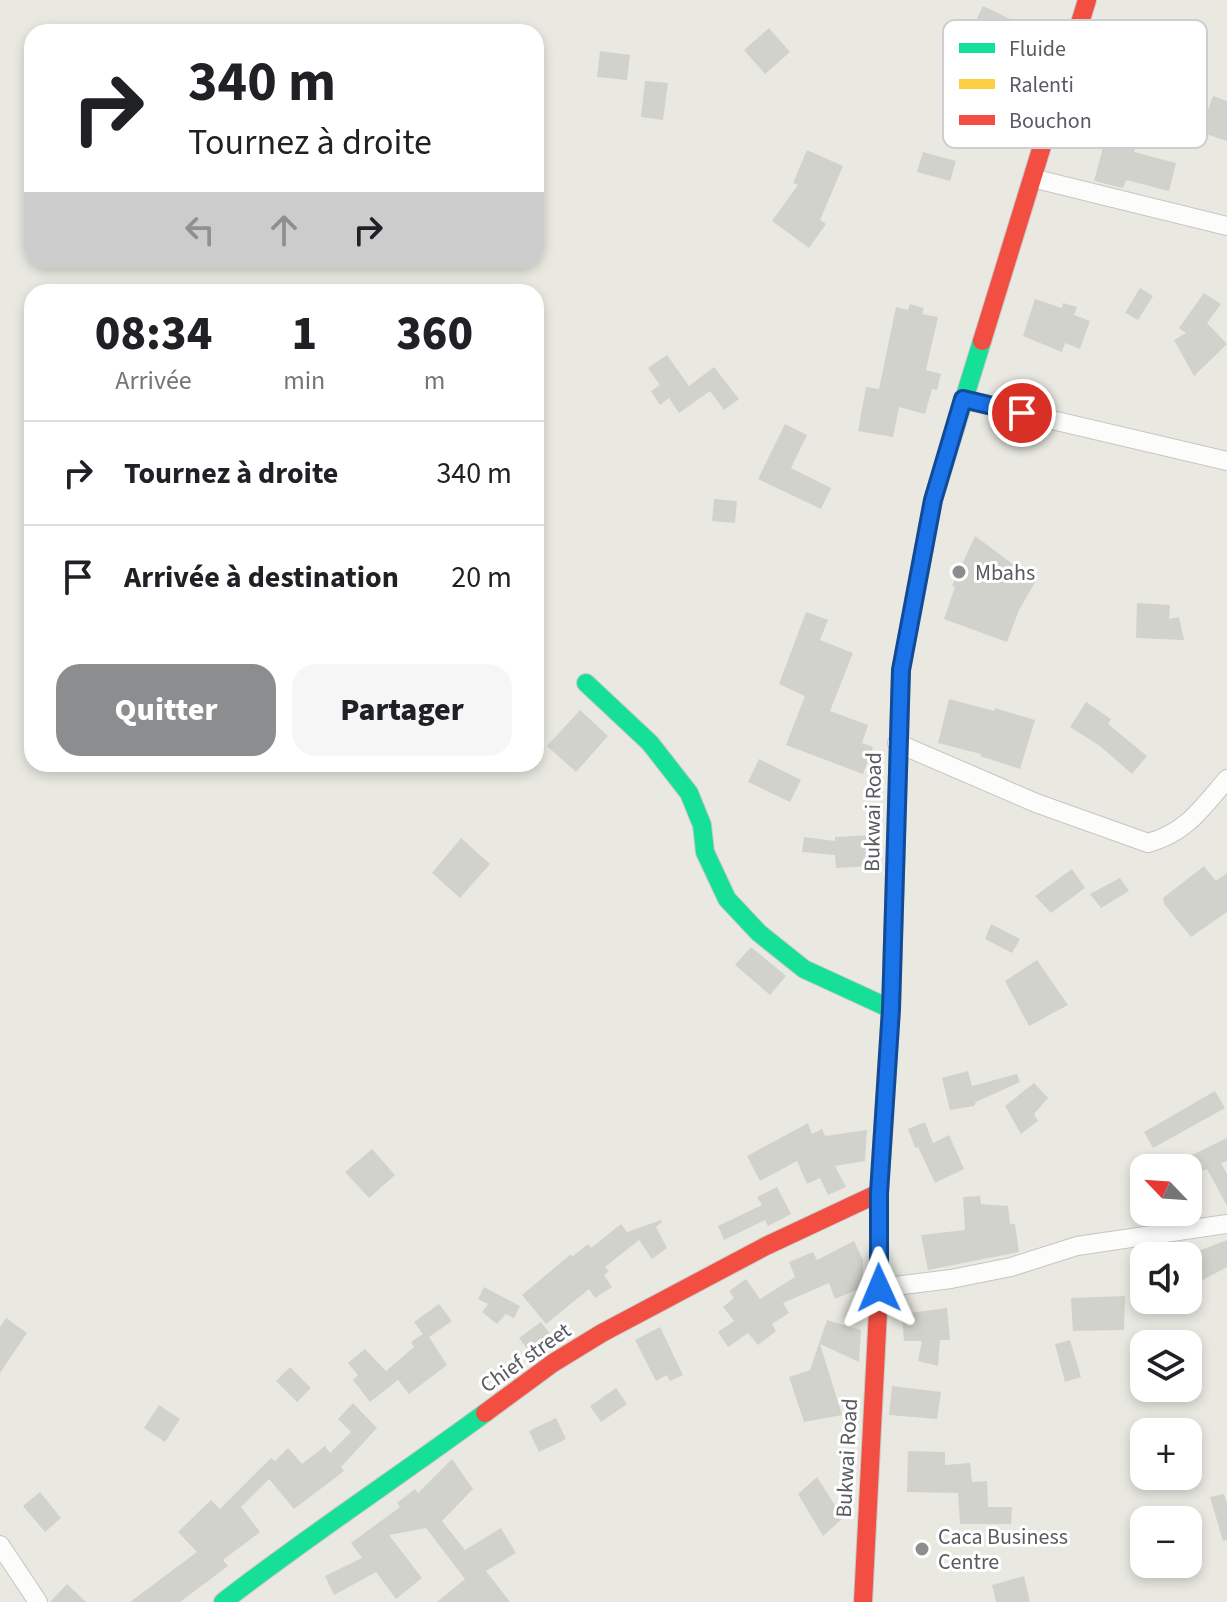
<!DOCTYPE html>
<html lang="fr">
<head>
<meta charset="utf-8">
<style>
  body { margin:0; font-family:"Source Sans 3",sans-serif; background:#f6f6f6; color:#202124; height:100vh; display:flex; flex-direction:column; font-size:30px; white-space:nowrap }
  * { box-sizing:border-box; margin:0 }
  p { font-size:26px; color:#757577 }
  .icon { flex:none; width:44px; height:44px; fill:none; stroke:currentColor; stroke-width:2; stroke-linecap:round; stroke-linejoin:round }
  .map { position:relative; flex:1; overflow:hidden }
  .side { position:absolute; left:24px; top:284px; width:520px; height:488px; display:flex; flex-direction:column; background:#fff; border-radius:24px; box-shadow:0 4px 12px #0003 }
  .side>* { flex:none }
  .banner { position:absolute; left:24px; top:24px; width:520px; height:244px; border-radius:24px; box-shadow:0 4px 12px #0003; background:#fff; color:#202124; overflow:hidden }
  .needle { width:52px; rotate:295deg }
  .controls { position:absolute; left:1130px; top:1154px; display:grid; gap:16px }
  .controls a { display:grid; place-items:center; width:72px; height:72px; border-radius:16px; background:#fff; box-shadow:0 4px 12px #0003; font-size:40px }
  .pin { position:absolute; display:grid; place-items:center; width:68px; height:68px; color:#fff; margin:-34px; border:4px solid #fff; border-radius:50%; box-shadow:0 2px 8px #0007 }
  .me { position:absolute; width:88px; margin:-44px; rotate:359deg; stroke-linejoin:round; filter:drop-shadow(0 0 6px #0008) }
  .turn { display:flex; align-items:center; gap:28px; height:168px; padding:0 32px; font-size:36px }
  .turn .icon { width:104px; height:104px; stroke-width:2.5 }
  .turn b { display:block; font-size:56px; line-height:68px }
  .lanes { display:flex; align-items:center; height:76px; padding:0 32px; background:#0003; justify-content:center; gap:40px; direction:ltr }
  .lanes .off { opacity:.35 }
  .eta { display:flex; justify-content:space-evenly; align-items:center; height:136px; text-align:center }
  .eta b { font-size:48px; font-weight:800; line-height:56px }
  .cta { display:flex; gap:16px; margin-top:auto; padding:16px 32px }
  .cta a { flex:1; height:92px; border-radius:24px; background:#8b8d8e; color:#fff; font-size:32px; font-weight:800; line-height:92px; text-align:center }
  .cta a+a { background:#f6f6f6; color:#202124 }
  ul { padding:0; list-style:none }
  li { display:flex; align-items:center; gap:24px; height:104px; padding:0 32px; border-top:2px solid #e0e0e0 }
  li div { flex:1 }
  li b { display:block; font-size:30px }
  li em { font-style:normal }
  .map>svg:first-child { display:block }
  .building { fill:#d2d2cd }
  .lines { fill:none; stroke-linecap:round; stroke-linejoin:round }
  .street-casing { stroke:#c5c5c4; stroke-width:20 }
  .fast-casing { stroke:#c7c8c7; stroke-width:20 }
  .slow-casing { stroke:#c7c8c7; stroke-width:20 }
  .jam-casing { stroke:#c7c8c7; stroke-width:20 }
  .street { stroke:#fcfcfb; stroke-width:18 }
  .fast { stroke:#16e098; stroke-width:18 }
  .slow { stroke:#ffcf43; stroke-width:18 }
  .jam { stroke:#f24e42; stroke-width:18 }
  .route-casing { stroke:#114b97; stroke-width:20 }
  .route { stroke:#1a73e8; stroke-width:14 }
  .poi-dot { fill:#8b8d8e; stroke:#fff; stroke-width:3 }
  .labels { text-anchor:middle; stroke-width:6; stroke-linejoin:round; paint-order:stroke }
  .poi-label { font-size:22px; fill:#585b61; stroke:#fff; text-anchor:start }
  .street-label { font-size:22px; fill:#585b61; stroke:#fff }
  .key { fill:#fff; stroke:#cdced0; stroke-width:2 }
  .key-label { font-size:22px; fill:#585b61 }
</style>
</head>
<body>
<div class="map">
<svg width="1227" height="1602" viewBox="0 0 1227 1602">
  <rect width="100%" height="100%" fill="#e9e9e2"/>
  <!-- building -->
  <path class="building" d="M983,6L1029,28L1024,40L977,18Z
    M769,28L790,52L765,74L744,50Z
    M600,51L630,55L627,80L597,77Z
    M645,81L668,83L663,120L641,117Z
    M1213,96L1227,101V141L1200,132Z
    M1106,136L1136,144L1134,152L1176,163L1169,191L1126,180L1123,188L1094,181Z
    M807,150L843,166L820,220L826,224L809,248L772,221L798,185L793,183Z
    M923,152L956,161L950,181L917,172Z
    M1140,288L1153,296L1138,320L1125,313Z
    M1204,293L1221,304L1207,323L1227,344L1194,376L1174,340L1186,333L1179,328Z
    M1035,299L1062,308L1063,303L1077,307L1074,315L1090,321L1080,349L1065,343L1062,352L1023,336Z
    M910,304L924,308L922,314L938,317L926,370L941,374L937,390L932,389L925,414L899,407L893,437L858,431L866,387L879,389L896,307L908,310Z
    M667,355L689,386L714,367L739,399L724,410L710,391L679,413L669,398L660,405L651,391L660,385L648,368Z
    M785,424L807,435L791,468L831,488L821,509L758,479Z
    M714,499L737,501L735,523L712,521Z
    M975,536L1022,571L1021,573L1037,579L1019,610L1007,642L944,619L955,587L952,586Z
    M1137,603L1170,605L1169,619L1179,617L1184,640L1136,638Z
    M806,612L828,620L820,640L853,653L830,711L868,725L862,743L873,747L863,774L786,745L805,696L779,684Z
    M949,699L994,711L995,708L1035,720L1020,769L980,756L981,754L938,743Z
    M1086,702L1111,719L1108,724L1147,756L1132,774L1100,746L1070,727Z
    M580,710L608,736L576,772L547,746Z
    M759,759L801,780L790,802L748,782Z
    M872,835L873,866L836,868L835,855L802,852L804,837L835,841V837Z
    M461,838L490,864L460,898L432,873Z
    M1204,866L1216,881L1227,873V912L1191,937L1164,904L1163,898Z
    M1072,869L1085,888L1051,913L1035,896Z
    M1120,878L1129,891L1101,908L1090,894Z
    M991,924L1020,939L1012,953L985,939Z
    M751,947L786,976L770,995L735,965Z
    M1037,960L1068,1005L1029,1026L1005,981Z
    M968,1071L972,1086L1017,1074L1020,1082L976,1102L974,1106L950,1110L942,1078Z
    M1034,1083L1048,1098L1034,1114L1038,1121L1021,1134L1005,1106Z
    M1215,1091L1225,1108L1153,1148L1144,1132Z
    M925,1122L933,1143L949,1135L964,1169L935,1183L918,1147L915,1148L908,1129Z
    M808,1123L812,1134L822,1129L825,1136L867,1130L865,1161L835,1166L846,1187L828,1195L820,1178L807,1184L797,1161L760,1181L747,1156Z
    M1227,1138V1161L1221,1163L1227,1174V1206L1207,1169L1188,1176V1168H1165Z
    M372,1149L395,1175L369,1198L345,1172Z
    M777,1187L791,1214L768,1226L765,1220L724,1240L718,1226L762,1205L757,1197Z
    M980,1196L981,1204L1008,1206L1010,1224H1015L1019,1252L928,1270L921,1235L965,1230L963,1197Z
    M661,1220L662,1222L656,1227L667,1248L652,1259L639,1240L605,1267L609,1271L604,1275L612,1287L595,1298L589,1289L546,1324L522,1295L571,1254L572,1257L588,1244L591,1248L621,1224L627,1232Z
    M1227,1240V1267L1188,1288V1255Z
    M854,1241L863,1260V1287L835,1299L829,1283L783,1303L789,1313L772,1324L776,1331L758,1345L748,1333L728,1347L718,1332L734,1321L723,1307L734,1298L729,1291L746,1279L760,1299L795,1277L789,1262L813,1252L817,1260Z
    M484,1287L520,1306L514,1318L506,1314L497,1324L482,1312L488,1304L478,1299Z
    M1125,1296L1124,1330L1073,1331L1071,1298Z
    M439,1304L452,1321L429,1337L447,1365L409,1394L398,1380L370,1402L353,1380L358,1375L348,1363L365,1349L386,1371L414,1347L411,1342L423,1334L414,1322Z
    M947,1308L950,1340H940L938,1366L918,1361L922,1341H904L902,1314Z
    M6,1318L27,1333L0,1373V1327Z
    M827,1320L861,1330L859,1362L820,1344L842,1415L804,1422L789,1377L810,1370Z
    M541,1322L550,1334L529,1351L519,1338Z
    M660,1327L683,1375L670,1381L667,1375L656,1381L635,1340Z
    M1070,1340L1081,1377L1065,1382L1055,1344Z
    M290,1367L311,1388L297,1402L276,1381Z
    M892,1386L941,1392L937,1419L889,1415Z
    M616,1388L627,1404L601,1422L590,1406Z
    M353,1403L377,1428L341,1467L344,1471L294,1509L269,1479L241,1507L260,1532L223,1560L228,1566L180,1602H130L197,1552L178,1532L211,1500L220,1509L271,1458L275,1461L288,1448L302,1464L325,1446L330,1453L351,1432L338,1419Z
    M159,1405L180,1419L165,1442L144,1428Z
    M556,1418L566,1439L539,1452L529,1431Z
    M908,1451L945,1452V1465L970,1463L972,1482L987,1481L988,1507H1012L1011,1524H960L958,1493L907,1492Z
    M452,1459L473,1489L442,1521L465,1550L501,1528L516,1553L486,1571L510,1602H437L465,1579L426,1528L389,1535L422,1578L396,1599L376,1572L334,1595L325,1576L362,1558L351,1543L400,1507L397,1503L415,1489L418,1493Z
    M817,1477L843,1518L823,1536L798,1494Z
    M40,1492L61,1518L45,1532L23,1506Z
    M1224,1494L1227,1504V1540L1223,1541L1210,1497Z
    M1024,1576L1030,1602H996L992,1585Z
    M67,1584L86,1602H50Z"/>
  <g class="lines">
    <defs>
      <path id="street" d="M1032,178L1227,226
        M963,399L1227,461
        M897,743L1036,803L1148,843C1186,833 1202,808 1227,779
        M879,1288L951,1279L1011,1267L1077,1246L1227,1224
        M0,1545L38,1602"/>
      <path id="fast" d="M586,683L650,743L689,793L702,825L705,852L727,899L759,933L804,969L891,1009
        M900,705L901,670L933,500L982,341
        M223,1602C308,1536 398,1477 485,1413"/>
      <path id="slow" d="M879,1291V1193L891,1009L900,705"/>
      <path id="jam" d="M982,341L1087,0
        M485,1413L553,1363L602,1333L766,1246L879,1193
        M863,1602L879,1291"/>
    </defs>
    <!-- street casing -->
    <use href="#street" class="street-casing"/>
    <!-- fast casing -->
    <use href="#fast" class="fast-casing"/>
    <!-- slow casing -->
    <use href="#slow" class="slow-casing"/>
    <!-- jam casing -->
    <use href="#jam" class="jam-casing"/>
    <!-- street -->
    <use href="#street" class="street"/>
    <!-- fast -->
    <use href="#fast" class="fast"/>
    <!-- slow -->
    <use href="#slow" class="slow"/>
    <!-- jam -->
    <use href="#jam" class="jam"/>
  </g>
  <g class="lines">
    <defs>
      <path id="route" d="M879,1288V1193L891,1009L901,670L933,500L963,399L1022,413"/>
    </defs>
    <!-- route casing -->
    <use href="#route" class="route-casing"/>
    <!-- route -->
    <use href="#route" class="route"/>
  </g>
  <!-- markers -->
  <g class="poi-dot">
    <circle cx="959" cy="572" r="8"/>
    <circle cx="922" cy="1549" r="8"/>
  </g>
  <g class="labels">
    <!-- poi labels -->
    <g class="poi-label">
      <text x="975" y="580">Mbahs</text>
      <text x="938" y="1544">Caca Business<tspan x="938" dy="25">Centre</tspan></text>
    </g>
    <!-- street labels -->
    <g class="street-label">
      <text transform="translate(872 812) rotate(-89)" y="8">Bukwai Road</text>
      <text transform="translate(525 1357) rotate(-35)" y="8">Chief street</text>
      <text transform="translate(846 1458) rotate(-87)" y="8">Bukwai Road</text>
    </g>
  </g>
  <!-- legend -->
  <rect x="943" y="20" width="264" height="128" rx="12" class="key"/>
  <rect x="959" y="43" width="36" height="10" fill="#16e098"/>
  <rect x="959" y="79" width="36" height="10" fill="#ffcf43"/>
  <rect x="959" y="115" width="36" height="10" fill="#f24e42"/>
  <g class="key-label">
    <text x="1009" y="56">Fluide</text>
    <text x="1009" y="92">Ralenti</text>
    <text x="1009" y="128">Bouchon</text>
  </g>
</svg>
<div class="controls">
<a><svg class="needle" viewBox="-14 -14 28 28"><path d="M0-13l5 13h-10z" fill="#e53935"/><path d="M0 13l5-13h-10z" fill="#757577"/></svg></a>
<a><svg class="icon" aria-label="sound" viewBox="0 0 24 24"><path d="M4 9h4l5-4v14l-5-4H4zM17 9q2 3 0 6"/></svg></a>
<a><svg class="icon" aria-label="layers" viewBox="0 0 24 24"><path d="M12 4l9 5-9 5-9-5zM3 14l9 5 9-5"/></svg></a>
<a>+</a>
<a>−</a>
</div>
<div class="pin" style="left:1022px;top:413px;background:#d93025"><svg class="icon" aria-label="arrive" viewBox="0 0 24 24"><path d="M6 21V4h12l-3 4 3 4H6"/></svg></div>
<svg class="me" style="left:879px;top:1288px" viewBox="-20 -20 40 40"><path d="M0-17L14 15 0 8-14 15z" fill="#1a73e8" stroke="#fff" stroke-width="4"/></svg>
<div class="banner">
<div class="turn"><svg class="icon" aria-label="right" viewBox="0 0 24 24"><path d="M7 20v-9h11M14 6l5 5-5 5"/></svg><div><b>340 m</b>Tournez à droite</div></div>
<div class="lanes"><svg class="icon off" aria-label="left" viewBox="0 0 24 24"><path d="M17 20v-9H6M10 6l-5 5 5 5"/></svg><svg class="icon off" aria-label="ahead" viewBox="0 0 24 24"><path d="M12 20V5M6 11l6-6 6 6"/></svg><svg class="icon" aria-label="right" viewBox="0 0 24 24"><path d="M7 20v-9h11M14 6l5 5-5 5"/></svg></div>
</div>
<section class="side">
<div class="eta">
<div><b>08:34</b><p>Arrivée</p></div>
<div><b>1</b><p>min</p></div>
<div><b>360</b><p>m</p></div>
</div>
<ul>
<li><svg class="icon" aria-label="right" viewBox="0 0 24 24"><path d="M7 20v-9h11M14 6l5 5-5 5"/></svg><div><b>Tournez à droite</b></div><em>340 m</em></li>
<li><svg class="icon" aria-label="arrive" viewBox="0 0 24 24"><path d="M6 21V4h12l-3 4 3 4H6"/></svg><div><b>Arrivée à destination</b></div><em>20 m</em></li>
</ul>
<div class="cta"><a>Quitter</a><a>Partager</a></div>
</section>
</div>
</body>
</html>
